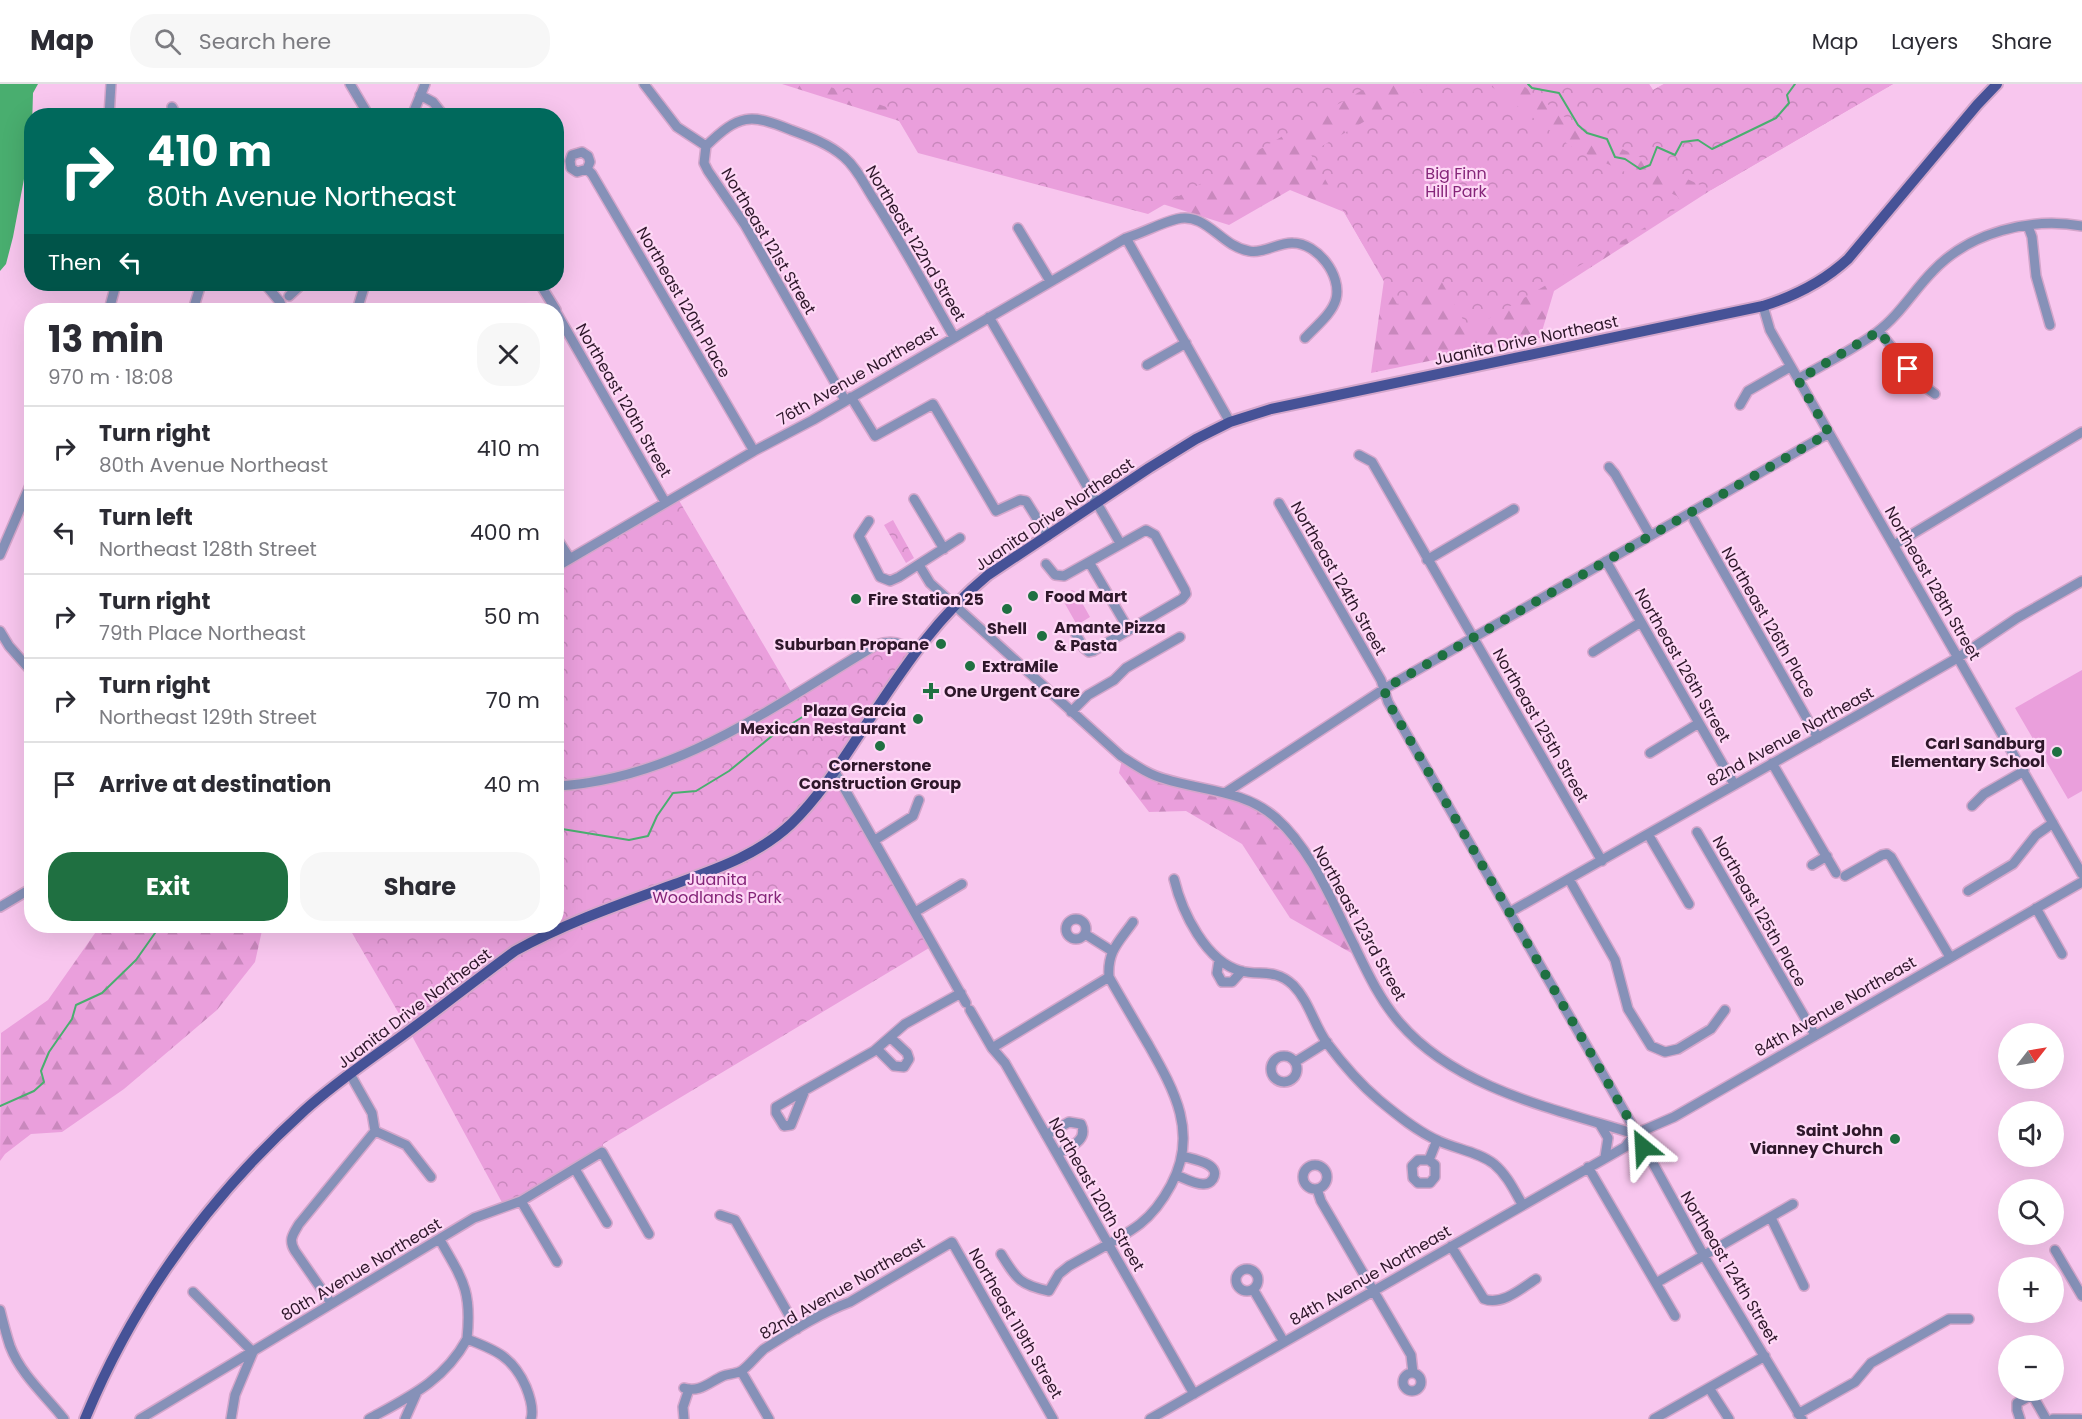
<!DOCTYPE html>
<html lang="en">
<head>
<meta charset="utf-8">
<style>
  body { margin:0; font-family:Poppins,sans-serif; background:#f7f7f7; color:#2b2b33; height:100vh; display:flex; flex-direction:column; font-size:22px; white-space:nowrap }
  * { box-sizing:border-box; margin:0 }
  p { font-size:20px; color:#7c7c81 }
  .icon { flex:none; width:33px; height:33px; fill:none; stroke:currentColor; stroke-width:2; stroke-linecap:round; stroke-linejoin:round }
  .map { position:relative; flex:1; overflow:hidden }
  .sheet { position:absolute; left:24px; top:219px; width:540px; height:630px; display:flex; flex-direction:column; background:#fff; border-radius:24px; box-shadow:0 6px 24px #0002 }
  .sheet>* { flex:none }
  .guide { position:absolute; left:24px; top:24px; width:540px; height:183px; border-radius:24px; box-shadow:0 6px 24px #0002; background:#00695c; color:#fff; overflow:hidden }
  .needle { width:39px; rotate:59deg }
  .buttons { position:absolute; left:1998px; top:939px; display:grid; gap:12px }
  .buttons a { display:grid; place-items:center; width:66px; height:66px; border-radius:50%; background:#fff; box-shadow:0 6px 24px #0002; font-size:30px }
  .pin { position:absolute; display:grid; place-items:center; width:51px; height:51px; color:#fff; margin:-26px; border-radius:12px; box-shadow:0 3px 9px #0006 }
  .me { position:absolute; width:66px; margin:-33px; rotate:333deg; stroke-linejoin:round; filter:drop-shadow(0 0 4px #0008) }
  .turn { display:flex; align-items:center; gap:21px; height:126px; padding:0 24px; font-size:27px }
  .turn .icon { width:78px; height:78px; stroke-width:2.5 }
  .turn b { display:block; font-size:42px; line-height:51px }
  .then { display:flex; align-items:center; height:57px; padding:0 24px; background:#0003; gap:12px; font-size:22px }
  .round { display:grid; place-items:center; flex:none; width:63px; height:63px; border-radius:24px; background:#f7f7f7 }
  .head { display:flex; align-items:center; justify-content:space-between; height:102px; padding:0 24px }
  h1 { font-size:36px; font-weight:700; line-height:45px }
  .button { display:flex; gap:12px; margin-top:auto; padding:12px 24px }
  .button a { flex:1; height:69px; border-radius:24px; background:#1f7041; color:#fff; font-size:24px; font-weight:700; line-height:69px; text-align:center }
  .button a+a { background:#f7f7f7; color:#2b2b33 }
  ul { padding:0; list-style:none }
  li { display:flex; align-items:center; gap:18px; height:84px; padding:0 24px; border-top:2px solid #e1e1e2 }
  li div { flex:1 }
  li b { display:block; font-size:22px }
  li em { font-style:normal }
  header { display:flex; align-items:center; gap:36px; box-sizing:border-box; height:84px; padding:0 30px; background:#fff; border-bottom:2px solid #e1e1e2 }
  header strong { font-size:28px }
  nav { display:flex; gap:33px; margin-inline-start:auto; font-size:21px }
  .search { width:420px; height:54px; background:#f7f7f7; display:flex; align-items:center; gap:15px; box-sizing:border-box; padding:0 21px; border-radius:24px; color:#7c7c81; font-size:22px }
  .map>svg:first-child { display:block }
  .grass { fill:#ea9fdc }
  .forest { fill:url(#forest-firs) }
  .park { fill:url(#park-crowns) }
  .water { fill:#49ae6f }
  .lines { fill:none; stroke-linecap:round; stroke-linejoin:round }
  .stream { stroke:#49ae6f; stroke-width:2 }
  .minor-casing { stroke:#d4a6cb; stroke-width:12 }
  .major-casing { stroke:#d4a6cb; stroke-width:14 }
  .minor { stroke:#8691b8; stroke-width:9 }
  .major { stroke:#465297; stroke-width:10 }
  .route { stroke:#1f7041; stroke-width:10; stroke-dasharray:0 18 }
  .poi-dot { fill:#1f7041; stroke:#fed8f6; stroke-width:2 }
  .labels { text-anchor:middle; stroke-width:4.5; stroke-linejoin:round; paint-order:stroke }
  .park-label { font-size:16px; fill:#852579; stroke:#fed8f6 }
  .street-label { font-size:16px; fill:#2e172a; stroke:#fed8f6 }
  .poi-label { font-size:16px; font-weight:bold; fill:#2e172a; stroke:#fed8f6; text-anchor:start }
</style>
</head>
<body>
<header>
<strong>Map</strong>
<div class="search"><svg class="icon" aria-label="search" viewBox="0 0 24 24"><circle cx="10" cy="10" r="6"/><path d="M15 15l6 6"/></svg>Search here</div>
<nav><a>Map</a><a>Layers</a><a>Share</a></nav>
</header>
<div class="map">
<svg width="2082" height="1335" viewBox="0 0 2082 1335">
  <defs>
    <pattern id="forest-firs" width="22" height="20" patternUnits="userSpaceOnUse" patternTransform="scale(1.5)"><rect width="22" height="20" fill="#ea9fdc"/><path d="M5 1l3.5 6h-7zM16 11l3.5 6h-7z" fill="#c988bd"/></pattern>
    <pattern id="park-crowns" width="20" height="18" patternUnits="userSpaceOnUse" patternTransform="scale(1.5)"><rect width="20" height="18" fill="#ea9fdc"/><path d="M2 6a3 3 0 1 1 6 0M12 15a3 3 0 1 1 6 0" fill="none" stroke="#c988bd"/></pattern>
  </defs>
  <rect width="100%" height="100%" fill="#f8c6ee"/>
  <!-- grass -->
  <path class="grass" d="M1072,506L1076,508L1090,533L1077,541L1064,518L1065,511Z
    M2082,586V707L2068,715L2015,624Z"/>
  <!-- forest -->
  <path class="forest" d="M782,0H1649L1653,6L1664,0H1893L1711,106L1554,207L1540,254L1371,289L1384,196L1344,128L1290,106L1229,141Z
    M1122,676L1140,687L1257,721L1298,759L1360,874L1290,834L1242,760L1186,727L1149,728L1119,689Z
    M100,842H263L255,878L217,926L124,1005L62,1048L31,1050L5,1070L0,1077L1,949L48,916Z"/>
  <!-- park -->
  <path class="park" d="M822,0H1373L1148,130L918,69L892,25Z
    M1429,0H1488L1573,64L1677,112L1681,118L1680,123L1469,246L1440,195L1397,220L1310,69Z
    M1521,0H1649L1653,6L1664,0H1893L1711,106L1583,47Z
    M677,413L793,611L888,556L915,567L835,688L934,861L603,1060L602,1068L505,1124L412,952L348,842H556L557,486Z
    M893,436L914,474L906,479L884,441Z"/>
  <!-- water -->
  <path class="water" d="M0,0H38L33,9L31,78L24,95L13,153L6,180L0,187Z"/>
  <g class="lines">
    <!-- stream -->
    <path class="stream" d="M1528,0L1532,4L1559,9L1578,41L1587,49L1607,55L1615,73L1625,75L1640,85L1650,81L1657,63L1675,71L1682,58L1698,56L1712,65L1776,34L1789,19L1787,11L1795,0
      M556,744L629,756L648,752L657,732L673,709L696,707L729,687L772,652L820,622
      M0,1022L34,1007L44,998L41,987L49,968L72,935L76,921L102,909L136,876L160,842"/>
    <defs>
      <path id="minor" d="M350,0L369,32
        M644,0L677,43L706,62
        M420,11L433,18L444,32
        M172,23L177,32
        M109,32L111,0
        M412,32L425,0
        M587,85L590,78L588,72L582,68L572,71L570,77L571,84L577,88L587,85L592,90L754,367
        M2028,142L2032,153L2036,192L2050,241
        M1018,144L1050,197
        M1126,154L1230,338
        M265,200L280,218L283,226
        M540,200L556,226
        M289,212L302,200
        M1763,222L1770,246L2082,790
        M109,226L116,200
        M193,226L201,200
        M357,226L365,200
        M556,228L665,418
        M989,233L1120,459
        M1879,247L1921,300L1935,310
        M1147,281L1186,259
        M1798,295C1824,280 1853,266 1877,248C1899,232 1914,206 1933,187C1970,148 2030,133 2082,142
        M851,313L875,352L933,320L996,427L1020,416L1026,417L1048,452
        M845,316L745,141L708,87L704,79L706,62C739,30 750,29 791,46C810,53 829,60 844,73C857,84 864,100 873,114C902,159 927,206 954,253
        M1740,321L1748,307L1790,283
        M1359,371L1372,378L1602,777
        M1609,383L1615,390L1650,451
        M914,415L944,465
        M1279,419L1381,596L1388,618L1627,1032L1704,1172L1802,1335
        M1694,436L1818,654
        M869,437L859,452L880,493L890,497L899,493L960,454
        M556,453L570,475
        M1894,461L2082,348
        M0,471L32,397
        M1427,476L1514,425
        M1606,477L1734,700
        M1089,478L1129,546
        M1046,480L1055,491L1064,492L1146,446L1155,451L1185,506L1186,510L1182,515L1093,567L1089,568L1084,564L1074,547
        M919,481L930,499L1121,672C1135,681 1149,691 1165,695C1203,707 1244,706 1276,734C1312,766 1332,818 1354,861C1367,888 1380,916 1400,939C1457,1005 1555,1025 1635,1050
        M556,483L754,367L813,336L1126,154C1143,149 1160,139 1177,135C1207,128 1220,162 1249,167C1263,170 1279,158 1293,159C1317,159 1342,191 1336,215C1332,230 1315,243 1305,254
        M0,547L9,562L32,588
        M1593,568L1641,538
        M1071,628L1088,611L1114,596L1126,584L1180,553
        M1650,669L1699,639
        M1772,679L1836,789
        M835,688L966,919
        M556,702C677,696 776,620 876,561C892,555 900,559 915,567
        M1225,709L1384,605L1829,349
        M1972,722L1984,710L2024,687
        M1697,748L1815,951
        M1648,750L1689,820
        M875,756L913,732L919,716
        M1812,781L1827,772
        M1845,792L1882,771L1887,770L1891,773L1950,873
        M1174,795C1182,828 1206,878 1241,887C1260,892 1275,884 1293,901C1309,917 1314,941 1327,959C1342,979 1360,1000 1379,1016C1397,1031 1418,1048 1439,1057C1456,1065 1479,1068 1494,1080C1507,1091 1514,1106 1522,1120
        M1569,795L1615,876L1628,925L1651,962L1665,968L1678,965L1711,945L1725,926
        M1968,807L2013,780L2036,751L2053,739
        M0,823L32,804
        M2036,824L2062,870
        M915,828L962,800
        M1510,828L1858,631L1959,573L2017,534L2082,497
        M1066 845a10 10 0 1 1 20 0a10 10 0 1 1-20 0Z
        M1085,850L1112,867
        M1219,876L1217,889L1222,898H1232L1242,887
        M970,926L992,964L1005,979L1194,1310
        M992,964L1109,893C1107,867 1119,858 1133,838
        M877,965L894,982L904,983L909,975L907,969L891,954
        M1271 985a13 13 0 1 1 26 0a13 13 0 1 1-26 0Z
        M1295,978L1327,958
        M805,1006L776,1023V1029L784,1042L791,1041L805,1006L874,967L905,940L961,909
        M1599,1039L1608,1054L1605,1073
        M375,1047L406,1061L431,1093
        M1046,1051L1069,1038L1081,1040C1089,1057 1069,1063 1057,1070
        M1429,1076L1435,1081V1093L1430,1099H1418L1413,1094L1412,1082L1418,1076H1429L1437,1056
        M1303 1093a12 12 0 1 1 24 0a12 12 0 1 1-24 0Z
        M1588,1083L1675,1232
        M575,1085L607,1139
        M1176,1091C1184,1094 1196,1101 1204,1100C1208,1100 1211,1098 1213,1095C1222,1079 1191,1075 1182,1072
        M1317,1105L1321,1117L1411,1271L1413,1289
        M521,1117L557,1178
        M720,1131L735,1136L797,1245
        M1771,1134L1804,1202
        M440,1156C463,1196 472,1207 467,1255C496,1266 513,1273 526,1303C530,1313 534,1325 531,1335
        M1451,1162L1484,1215C1502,1222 1522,1204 1536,1195
        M2055,1166L2082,1212
        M1001,1170C1016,1194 1019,1201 1049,1207L1059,1190L1069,1182C1093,1168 1119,1156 1140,1140C1154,1129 1163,1116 1171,1101C1199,1049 1174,1006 1148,960C1135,938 1122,916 1109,893
        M1236 1196a11 11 0 1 1 22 0a11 11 0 1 1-22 0Z
        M1656,1199L1793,1120
        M1253,1205L1284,1258
        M193,1208L253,1268L235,1311L231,1335
        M331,1219L295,1167C288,1156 293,1150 299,1140L375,1047L372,1029L350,990
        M0,1226C3,1238 6,1250 10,1262C21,1291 46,1312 64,1335
        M741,1287L769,1335
        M1403 1298a9 9 0 1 1 18 0a9 9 0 1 1-18 0Z
        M684,1304C700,1309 709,1298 723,1292C728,1290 735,1290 741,1287C747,1284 757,1271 764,1265C791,1248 820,1229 850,1218L952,1158L1053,1335
        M1709,1304L1729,1335
        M1798,1330L1855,1298L1871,1279L1949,1235H1969
        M140,1335L474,1134L521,1117L602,1068L649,1150
        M369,1335C409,1313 444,1297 467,1255
        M405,1335L417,1308
        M684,1335L683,1323L689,1305
        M1150,1335L1625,1063L1635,1050L1674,1033L2082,798
        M1654,1335L1765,1272
        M2020,1335L2017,1326V1319L2030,1312L2034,1314L2046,1335
        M2053,1335H2080"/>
      <path id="major" d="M85,1335C134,1216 209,1113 305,1026C336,998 372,974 406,949C443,922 478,894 515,867C565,839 621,820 675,800C716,785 758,771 791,740C817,715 838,683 857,654C898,593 931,538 988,491L1149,384L1196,355L1230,338L1271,325L1763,222C1795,212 1823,198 1848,175L1977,21L1997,0"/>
    </defs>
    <!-- minor casing -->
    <use href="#minor" class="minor-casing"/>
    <!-- major casing -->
    <use href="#major" class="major-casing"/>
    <!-- minor -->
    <use href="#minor" class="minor"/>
    <!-- major -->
    <use href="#major" class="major"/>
  </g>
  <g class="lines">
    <!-- route -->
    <path class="route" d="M1643,1063L1627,1032L1388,618L1384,605L1829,349L1798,296L1879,247L1908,285"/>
  </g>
  <!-- markers -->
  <g class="poi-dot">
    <circle cx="1033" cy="512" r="6"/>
    <circle cx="856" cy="515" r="6"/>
    <circle cx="1007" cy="525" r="6"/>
    <circle cx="1042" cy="552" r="6"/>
    <circle cx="941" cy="560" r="6"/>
    <circle cx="970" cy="582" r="6"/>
    <path d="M928 598h6v6h6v6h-6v6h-6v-6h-6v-6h6z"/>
    <circle cx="918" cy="635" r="6"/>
    <circle cx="880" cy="662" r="6"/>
    <circle cx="2057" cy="668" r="6"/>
    <circle cx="1895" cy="1055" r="6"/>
  </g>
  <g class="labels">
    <!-- park labels -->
    <g class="park-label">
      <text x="1456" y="95">Big Finn<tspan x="1456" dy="18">Hill Park</tspan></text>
      <text x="717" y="801">Juanita<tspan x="717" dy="18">Woodlands Park</tspan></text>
    </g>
    <!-- street labels -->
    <g class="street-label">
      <text transform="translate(769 157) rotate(59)" y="6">Northeast 121st Street</text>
      <text transform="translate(916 159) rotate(59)" y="6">Northeast 122nd Street</text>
      <text transform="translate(684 218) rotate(60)" y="6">Northeast 120th Place</text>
      <text transform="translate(1526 256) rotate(-12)" y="6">Juanita Drive Northeast</text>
      <text transform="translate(857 291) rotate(-30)" y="6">76th Avenue Northeast</text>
      <text transform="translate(624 316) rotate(60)" y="6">Northeast 120th Street</text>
      <text transform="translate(1054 430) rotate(-34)" y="6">Juanita Drive Northeast</text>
      <text transform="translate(1339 494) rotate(60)" y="6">Northeast 124th Street</text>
      <text transform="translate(1933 499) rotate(60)" y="6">Northeast 128th Street</text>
      <text transform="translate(1769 538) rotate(60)" y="6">Northeast 126th Place</text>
      <text transform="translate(1683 581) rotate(60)" y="6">Northeast 126th Street</text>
      <text transform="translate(1541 641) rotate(60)" y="6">Northeast 125th Street</text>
      <text transform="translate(1790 652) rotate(-29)" y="6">82nd Avenue Northeast</text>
      <text transform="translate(1760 827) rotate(60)" y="6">Northeast 125th Place</text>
      <text transform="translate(1360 839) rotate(61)" y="6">Northeast 123rd Street</text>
      <text transform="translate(1835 922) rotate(-30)" y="6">84th Avenue Northeast</text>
      <text transform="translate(414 924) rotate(-37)" y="6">Juanita Drive Northeast</text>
      <text transform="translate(1097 1110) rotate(60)" y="6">Northeast 120th Street</text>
      <text transform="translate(1730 1183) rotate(59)" y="6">Northeast 124th Street</text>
      <text transform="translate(361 1185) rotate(-31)" y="6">80th Avenue Northeast</text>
      <text transform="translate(1370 1191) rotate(-30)" y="6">84th Avenue Northeast</text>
      <text transform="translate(842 1204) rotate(-30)" y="6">82nd Avenue Northeast</text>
      <text transform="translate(1016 1239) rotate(60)" y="6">Northeast 119th Street</text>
    </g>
    <!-- poi labels -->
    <g class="poi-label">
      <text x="1045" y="518">Food Mart</text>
      <text x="868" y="521">Fire Station 25</text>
      <text x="1054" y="549">Amante Pizza<tspan x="1054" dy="18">&amp; Pasta</tspan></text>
      <text x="1007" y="550" text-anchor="middle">Shell</text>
      <text x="929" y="566" text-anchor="end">Suburban Propane</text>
      <text x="982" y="588">ExtraMile</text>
      <text x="944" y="613">One Urgent Care</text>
      <text x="906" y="632" text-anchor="end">Plaza Garcia<tspan x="906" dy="18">Mexican Restaurant</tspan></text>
      <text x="2045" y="665" text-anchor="end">Carl Sandburg<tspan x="2045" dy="18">Elementary School</tspan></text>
      <text x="880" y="687" text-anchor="middle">Cornerstone<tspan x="880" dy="18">Construction Group</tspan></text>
      <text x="1883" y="1052" text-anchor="end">Saint John<tspan x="1883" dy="18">Vianney Church</tspan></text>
    </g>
  </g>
</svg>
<div class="buttons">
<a><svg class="needle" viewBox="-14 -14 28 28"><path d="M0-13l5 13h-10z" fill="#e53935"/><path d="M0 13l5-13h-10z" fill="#7c7c81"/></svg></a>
<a><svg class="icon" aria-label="sound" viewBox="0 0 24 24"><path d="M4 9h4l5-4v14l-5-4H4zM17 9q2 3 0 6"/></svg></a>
<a><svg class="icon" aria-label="search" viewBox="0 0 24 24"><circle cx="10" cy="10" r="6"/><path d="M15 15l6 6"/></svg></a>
<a>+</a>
<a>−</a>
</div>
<div class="pin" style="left:1908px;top:285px;background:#d93025"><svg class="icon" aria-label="arrive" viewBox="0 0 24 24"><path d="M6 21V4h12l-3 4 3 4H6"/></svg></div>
<svg class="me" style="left:1643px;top:1063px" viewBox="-20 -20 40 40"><path d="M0-17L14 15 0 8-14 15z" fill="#1f7041" stroke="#fff" stroke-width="4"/></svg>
<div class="guide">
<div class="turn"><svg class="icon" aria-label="right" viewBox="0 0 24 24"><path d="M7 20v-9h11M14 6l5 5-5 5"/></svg><div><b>410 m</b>80th Avenue Northeast</div></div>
<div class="then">Then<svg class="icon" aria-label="left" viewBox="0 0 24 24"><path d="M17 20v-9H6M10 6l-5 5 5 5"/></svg></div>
</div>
<section class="sheet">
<div class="head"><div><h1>13 min</h1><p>970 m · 18:08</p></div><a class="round"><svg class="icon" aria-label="close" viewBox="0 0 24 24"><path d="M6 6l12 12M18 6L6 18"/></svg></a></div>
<ul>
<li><svg class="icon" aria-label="right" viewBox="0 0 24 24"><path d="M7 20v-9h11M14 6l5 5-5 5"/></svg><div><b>Turn right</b><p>80th Avenue Northeast</p></div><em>410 m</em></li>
<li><svg class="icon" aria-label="left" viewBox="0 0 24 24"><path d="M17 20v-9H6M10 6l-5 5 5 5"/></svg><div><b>Turn left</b><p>Northeast 128th Street</p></div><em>400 m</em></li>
<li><svg class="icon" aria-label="right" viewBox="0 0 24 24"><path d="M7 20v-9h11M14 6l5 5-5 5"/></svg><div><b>Turn right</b><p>79th Place Northeast</p></div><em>50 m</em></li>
<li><svg class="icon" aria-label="right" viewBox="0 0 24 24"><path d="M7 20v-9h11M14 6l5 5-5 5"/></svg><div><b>Turn right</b><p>Northeast 129th Street</p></div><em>70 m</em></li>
<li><svg class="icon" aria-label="arrive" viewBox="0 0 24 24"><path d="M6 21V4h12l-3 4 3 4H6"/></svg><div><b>Arrive at destination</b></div><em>40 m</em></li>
</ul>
<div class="button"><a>Exit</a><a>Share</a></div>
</section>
</div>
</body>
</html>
